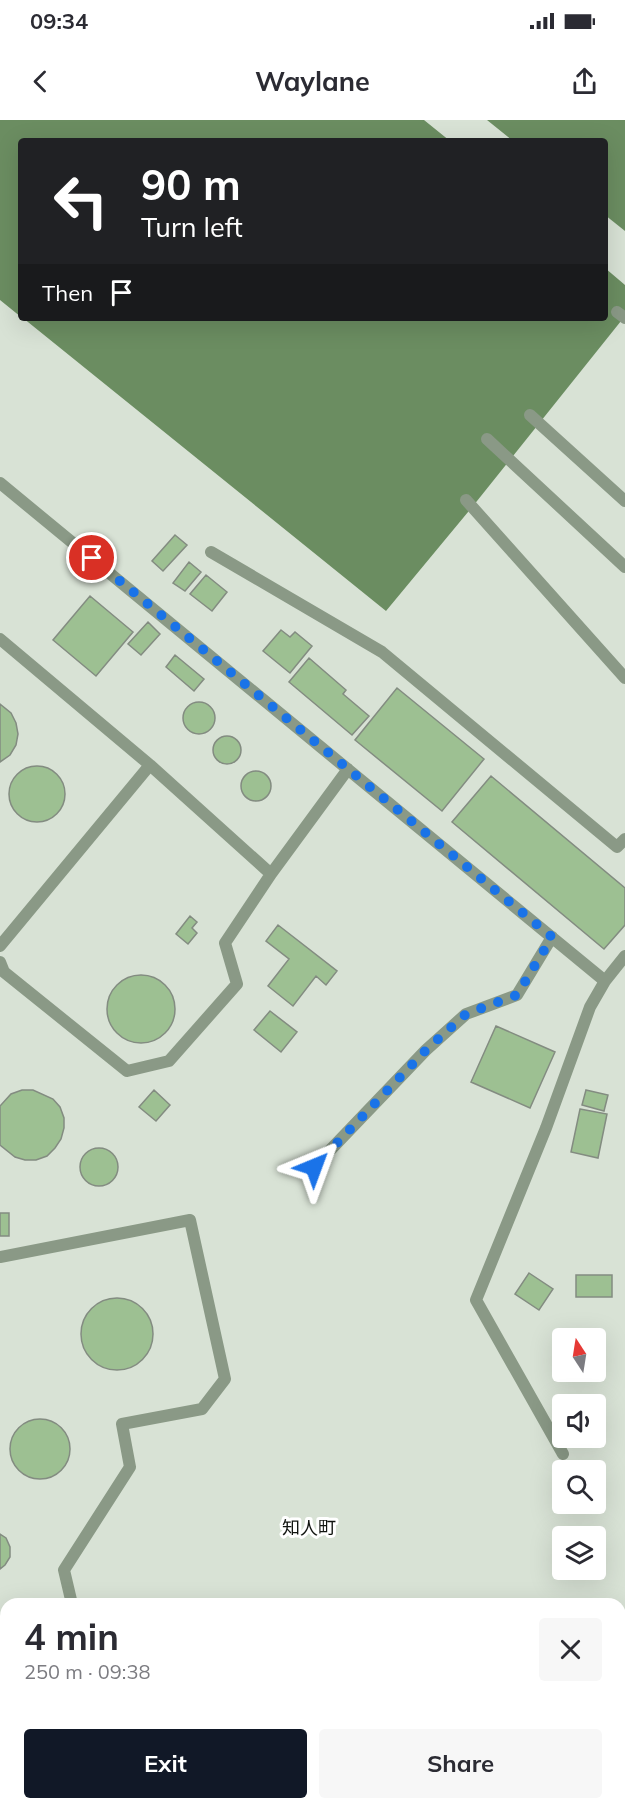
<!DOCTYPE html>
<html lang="en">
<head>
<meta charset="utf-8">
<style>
  body { margin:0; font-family:Mulish,"Noto Sans JP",sans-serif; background:#f7f7f7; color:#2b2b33; height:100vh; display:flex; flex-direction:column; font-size:22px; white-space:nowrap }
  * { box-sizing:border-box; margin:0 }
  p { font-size:20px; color:#7c7c81 }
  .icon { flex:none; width:33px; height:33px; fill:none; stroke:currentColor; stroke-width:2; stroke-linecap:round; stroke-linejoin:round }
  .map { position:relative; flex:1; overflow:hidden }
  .sheet { position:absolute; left:0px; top:1478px; width:626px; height:212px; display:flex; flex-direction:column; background:#fff; border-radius:18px 18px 0 0; box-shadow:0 6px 24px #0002 }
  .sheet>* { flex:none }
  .hud { position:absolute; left:18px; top:18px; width:590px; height:183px; border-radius:6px; box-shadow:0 6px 24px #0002; background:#202124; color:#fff; overflow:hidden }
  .needle { width:39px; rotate:348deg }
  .controls { position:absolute; left:552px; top:1208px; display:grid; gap:12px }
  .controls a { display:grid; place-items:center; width:54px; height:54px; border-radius:6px; background:#fff; box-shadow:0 6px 24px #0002; font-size:30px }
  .pin { position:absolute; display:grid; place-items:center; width:51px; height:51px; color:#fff; margin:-26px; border:3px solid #fff; border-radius:50%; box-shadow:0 2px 6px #0007 }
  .me { position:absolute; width:66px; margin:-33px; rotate:44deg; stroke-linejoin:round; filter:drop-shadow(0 0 4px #0008) }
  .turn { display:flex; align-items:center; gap:21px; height:126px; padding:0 24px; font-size:27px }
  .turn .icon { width:78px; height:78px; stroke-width:2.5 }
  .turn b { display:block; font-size:42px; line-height:51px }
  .then { display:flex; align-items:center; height:57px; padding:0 24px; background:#0003; gap:12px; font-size:22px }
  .round { display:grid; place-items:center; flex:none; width:63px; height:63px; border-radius:6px; background:#f7f7f7 }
  .summary { display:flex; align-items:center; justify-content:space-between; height:102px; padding:0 24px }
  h1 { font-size:36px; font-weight:700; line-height:45px }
  .action { display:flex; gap:12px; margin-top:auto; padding:12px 24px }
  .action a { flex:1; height:69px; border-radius:6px; background:#111827; color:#fff; font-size:24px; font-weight:700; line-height:69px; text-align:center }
  .action a+a { background:#f7f7f7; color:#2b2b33 }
  .status { display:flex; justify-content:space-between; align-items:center; height:42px; padding:0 30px; background:#fff; direction:ltr }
  .status svg { height:16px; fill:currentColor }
  header { display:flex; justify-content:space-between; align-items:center; height:78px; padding:0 24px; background:#fff; font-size:27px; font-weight:700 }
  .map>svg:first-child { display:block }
  .water { fill:#6b8d61 }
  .building { fill:#9dc092; stroke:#838c81; stroke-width:1.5 }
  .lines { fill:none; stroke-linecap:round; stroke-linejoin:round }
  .service { stroke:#8a9986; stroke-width:12 }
  .minor { stroke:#8a9986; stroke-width:16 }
  .route { stroke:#1a73e8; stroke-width:10; stroke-dasharray:0 18 }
  .labels { text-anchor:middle; stroke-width:6; stroke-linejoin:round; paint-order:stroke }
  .quarter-label { font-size:18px; fill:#111410; stroke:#fff }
</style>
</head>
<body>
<div class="status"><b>09:34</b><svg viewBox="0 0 49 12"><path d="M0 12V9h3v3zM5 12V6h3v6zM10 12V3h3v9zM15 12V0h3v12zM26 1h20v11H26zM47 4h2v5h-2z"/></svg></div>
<header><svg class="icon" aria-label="back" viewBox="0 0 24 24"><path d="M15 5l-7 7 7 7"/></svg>Waylane<svg class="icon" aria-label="share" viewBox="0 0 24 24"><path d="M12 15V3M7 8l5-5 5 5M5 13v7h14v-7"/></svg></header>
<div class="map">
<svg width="625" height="1688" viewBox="0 0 625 1688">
  <rect width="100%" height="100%" fill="#d8e2d5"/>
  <!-- water -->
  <path class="water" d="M0,0H424L450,21H21V197L0,180Z
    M487,0H625V111L605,95L604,21H513Z
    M605,148L625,165V196L473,386L386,491L23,198H604Z"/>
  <!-- building -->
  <path class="building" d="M175,415L187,425L163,451L152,441Z
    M189,442L201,452L185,471L173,463Z
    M206,455L227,472L212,491L190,474Z
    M90,476L133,512L96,556L53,520Z
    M148,502L160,514L141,535L128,524Z
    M281,510L290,517L295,512L312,526L290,553L263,531Z
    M175,535L204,559L194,571L166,547Z
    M309,538L346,570L343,574L369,596L352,615L289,562Z
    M397,568L484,639L442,691L355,620Z
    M183 598a16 16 0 1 1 32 0a16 16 0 1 1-32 0Z
    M0,584L11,593L16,603L18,614L16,625L10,635L0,642Z
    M213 630a14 14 0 1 1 28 0a14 14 0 1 1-28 0Z
    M9 674a28 28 0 1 1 56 0a28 28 0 1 1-56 0Z
    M241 666a15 15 0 1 1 30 0a15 15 0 1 1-30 0Z
    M491,656L625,768V805L604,829L452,702Z
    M190,796L197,802L192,808L197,813L188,824L176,814Z
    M278,805L337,851L326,865L316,856L293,886L268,866L289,839L266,821Z
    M107 889a34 34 0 1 1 68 0a34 34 0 1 1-68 0Z
    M270,891L297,912L281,932L254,910Z
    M496,906L555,932L530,988L471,962Z
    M22,970H33L53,979L60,987L64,998V1008L61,1019L55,1028L47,1036L36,1040H25L15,1037L0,1025V986L11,974Z
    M154,970L170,985L156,1001L139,987Z
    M586,970L608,975L604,991L582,985Z
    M580,989L607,994L598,1038L571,1032Z
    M80 1047a19 19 0 1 1 38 0a19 19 0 1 1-38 0Z
    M0,1093H9V1116H0Z
    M529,1153L553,1169L539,1190L515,1174Z
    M576,1155H612V1177H576Z
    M81 1214a36 36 0 1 1 72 0a36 36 0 1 1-72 0Z
    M10 1329a30 30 0 1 1 60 0a30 30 0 1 1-60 0Z
    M0,1414L6,1418L10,1427V1437L5,1445L0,1449Z
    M6,1523V1571L0,1545V1525Z"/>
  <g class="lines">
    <!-- service -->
    <path class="service" d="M617,192L625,198
      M530,295L625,381
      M487,319L625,447
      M0,363L605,861
      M466,380L625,558
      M211,432L382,532L617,727L625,719
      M0,519L150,645L271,754
      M0,826L150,645
      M0,842L4,852L127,951L169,941L237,864L225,823L271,754L348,649
      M314,1047L426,930L466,894L517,875L552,817
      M0,1137L190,1100L225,1259L202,1289L122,1304L130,1347L64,1450L72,1484
      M563,1334L476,1180L546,1008L590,887L605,861L625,836
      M142,1683L147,1688"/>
    <!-- minor -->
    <path class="minor" d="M620,1570L625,1567
      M235,1688L258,1683"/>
  </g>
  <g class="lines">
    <!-- route -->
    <path class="route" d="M92,438L552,817L517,875L466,894L426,930L314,1047"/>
  </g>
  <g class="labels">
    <!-- quarter labels -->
    <g class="quarter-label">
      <text x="309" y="1414">知人町</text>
    </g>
  </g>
</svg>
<div class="controls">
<a><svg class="needle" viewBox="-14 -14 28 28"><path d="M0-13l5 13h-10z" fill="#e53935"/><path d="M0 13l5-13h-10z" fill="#7c7c81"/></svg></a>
<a><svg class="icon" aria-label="sound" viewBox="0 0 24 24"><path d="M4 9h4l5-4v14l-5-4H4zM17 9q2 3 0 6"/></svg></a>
<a><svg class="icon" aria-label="search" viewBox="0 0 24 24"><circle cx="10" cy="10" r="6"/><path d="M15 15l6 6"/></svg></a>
<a><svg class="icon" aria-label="layers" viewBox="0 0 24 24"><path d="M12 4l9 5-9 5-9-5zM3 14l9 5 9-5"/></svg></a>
</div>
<div class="pin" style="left:92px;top:438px;background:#d93025"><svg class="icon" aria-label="arrive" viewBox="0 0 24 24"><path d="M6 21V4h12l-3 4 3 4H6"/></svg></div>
<svg class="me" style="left:314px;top:1047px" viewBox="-20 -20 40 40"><path d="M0-17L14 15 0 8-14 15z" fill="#1a73e8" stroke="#fff" stroke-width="4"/></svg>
<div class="hud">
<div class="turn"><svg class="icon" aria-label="left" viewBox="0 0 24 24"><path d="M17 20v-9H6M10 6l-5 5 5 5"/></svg><div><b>90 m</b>Turn left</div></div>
<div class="then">Then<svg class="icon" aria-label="arrive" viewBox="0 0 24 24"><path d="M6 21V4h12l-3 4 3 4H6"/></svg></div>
</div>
<section class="sheet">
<div class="summary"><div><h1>4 min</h1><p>250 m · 09:38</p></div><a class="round"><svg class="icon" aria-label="close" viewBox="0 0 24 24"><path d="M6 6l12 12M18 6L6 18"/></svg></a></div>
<div class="action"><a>Exit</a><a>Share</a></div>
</section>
</div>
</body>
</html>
